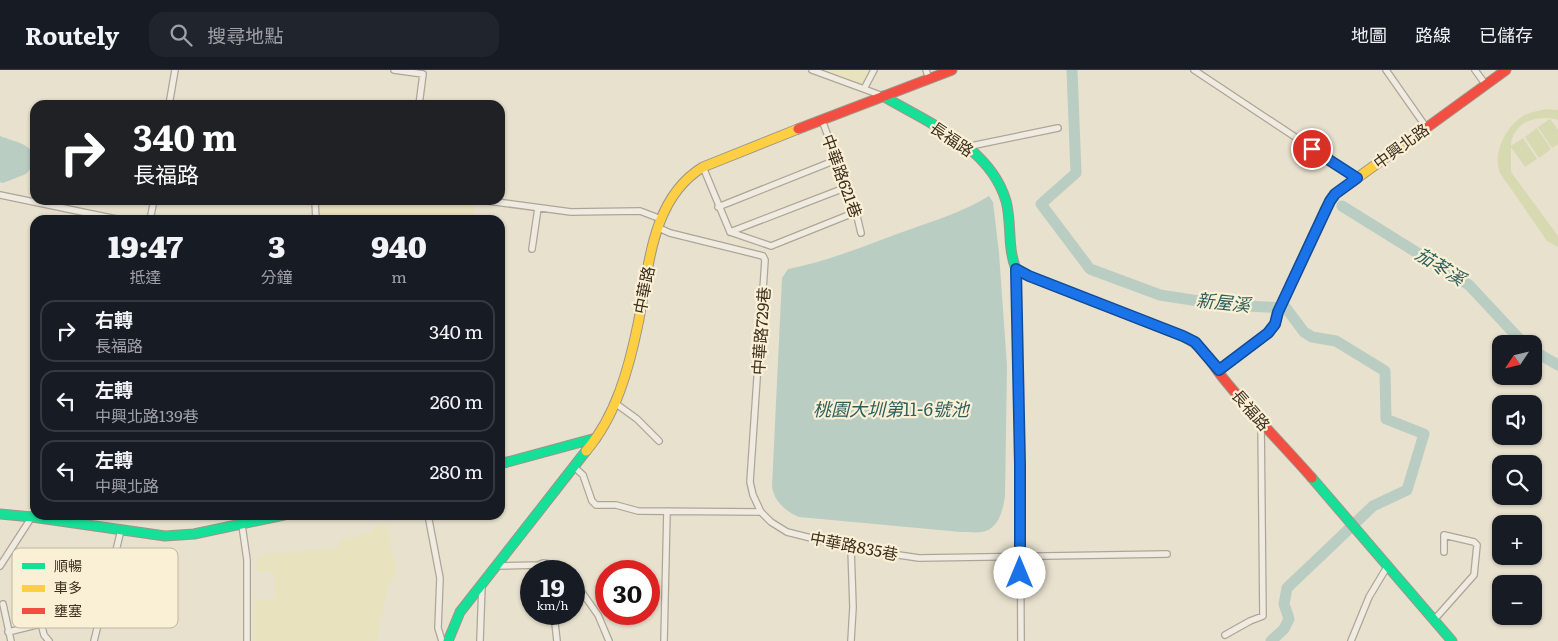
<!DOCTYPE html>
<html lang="zh-TW">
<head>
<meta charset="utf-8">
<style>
  body { margin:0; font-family:Literata,"Noto Sans TC",serif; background:#20242c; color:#f1f3f6; height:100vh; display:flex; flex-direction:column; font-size:19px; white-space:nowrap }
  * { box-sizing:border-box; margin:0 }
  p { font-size:16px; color:#9ea1a6 }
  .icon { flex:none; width:28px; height:28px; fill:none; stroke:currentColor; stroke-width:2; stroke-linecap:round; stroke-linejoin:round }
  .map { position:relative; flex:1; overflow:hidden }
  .sheet { position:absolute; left:30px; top:145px; width:475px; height:305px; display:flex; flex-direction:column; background:#171b24; border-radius:15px; box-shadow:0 1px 4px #0004 }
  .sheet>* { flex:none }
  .hud { position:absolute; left:30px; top:30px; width:475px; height:105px; border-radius:15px; box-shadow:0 1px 4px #0004; background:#202124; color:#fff; overflow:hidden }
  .needle { width:32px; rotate:235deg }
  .tools { position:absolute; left:1492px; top:265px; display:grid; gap:10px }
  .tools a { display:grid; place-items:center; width:50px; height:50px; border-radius:10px; background:#171b24; box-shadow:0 1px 4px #0004; font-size:25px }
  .speed { position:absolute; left:520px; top:490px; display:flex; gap:10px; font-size:25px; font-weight:700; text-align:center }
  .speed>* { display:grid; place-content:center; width:65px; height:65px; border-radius:50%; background:#171b24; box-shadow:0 1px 4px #0004; line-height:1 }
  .speed small { font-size:12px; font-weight:400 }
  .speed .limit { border:8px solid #d22; background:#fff; color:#111 }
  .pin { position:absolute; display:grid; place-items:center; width:42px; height:42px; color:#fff; margin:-21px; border:2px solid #fff; border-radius:50%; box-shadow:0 1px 5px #0007 }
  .me { position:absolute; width:55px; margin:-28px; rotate:0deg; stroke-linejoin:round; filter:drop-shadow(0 0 4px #0008) }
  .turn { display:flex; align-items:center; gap:18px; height:105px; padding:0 20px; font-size:22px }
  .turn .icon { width:65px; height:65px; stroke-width:2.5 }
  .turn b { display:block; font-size:35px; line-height:42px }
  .eta { display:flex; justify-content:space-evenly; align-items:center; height:85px; text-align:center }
  .eta b { font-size:30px; font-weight:800; line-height:35px }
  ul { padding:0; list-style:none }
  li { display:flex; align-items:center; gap:15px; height:62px; margin:0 10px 8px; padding:0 10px; border:2px solid #363941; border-radius:15px }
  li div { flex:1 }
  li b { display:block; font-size:19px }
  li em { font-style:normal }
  header { display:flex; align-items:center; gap:30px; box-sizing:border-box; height:70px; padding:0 25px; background:#171b24; border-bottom:1px solid #363941 }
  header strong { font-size:24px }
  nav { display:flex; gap:28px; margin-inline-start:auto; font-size:18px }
  .search { width:350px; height:45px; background:#20242c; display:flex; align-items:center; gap:12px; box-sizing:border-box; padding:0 18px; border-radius:15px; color:#9ea1a6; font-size:19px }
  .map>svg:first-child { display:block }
  .farmland { fill:#e9e2be }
  .green { fill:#d7d9b0 }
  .water { fill:#bacdc2 }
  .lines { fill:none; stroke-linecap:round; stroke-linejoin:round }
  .river { stroke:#bacdc2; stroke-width:11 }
  .street-casing { stroke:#ada697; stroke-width:8 }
  .fast-casing { stroke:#9d9587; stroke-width:11 }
  .slow-casing { stroke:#9d9587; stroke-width:11 }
  .jam-casing { stroke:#9d9587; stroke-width:11 }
  .street { stroke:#f0ebe1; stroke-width:5.5 }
  .fast { stroke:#16e098; stroke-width:9 }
  .slow { stroke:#ffcf43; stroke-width:9 }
  .jam { stroke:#f24e42; stroke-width:9 }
  .route-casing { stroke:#114b97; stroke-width:12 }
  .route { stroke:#1a73e8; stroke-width:9 }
  .labels { text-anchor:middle; stroke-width:4.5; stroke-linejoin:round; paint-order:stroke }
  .street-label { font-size:16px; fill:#3e2f1e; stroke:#f9f0d5 }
  .water-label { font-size:18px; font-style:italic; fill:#2c5f5e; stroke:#f9f0d5 }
  .key { fill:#f9f0d5; stroke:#c1b69e; stroke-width:1 }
  .key-label { font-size:14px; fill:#3e2f1e }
</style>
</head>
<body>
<header>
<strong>Routely</strong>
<div class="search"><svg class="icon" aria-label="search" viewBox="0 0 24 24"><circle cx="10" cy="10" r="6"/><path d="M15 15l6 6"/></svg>搜尋地點</div>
<nav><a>地圖</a><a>路線</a><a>已儲存</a></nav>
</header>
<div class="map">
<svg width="1558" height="571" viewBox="0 0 1558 571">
  <rect width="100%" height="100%" fill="#e8e1ce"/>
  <!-- farmland -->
  <path class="farmland" d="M820,0H871L863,15Z
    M321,130H460L476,132L473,150H320Z
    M387,455L397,504L388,514L377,571H254V530L275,529L274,502H258L257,489L263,484L339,478V470L370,463L375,456Z"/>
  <!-- green -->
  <path class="green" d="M1546,39L1558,40V50C1537,44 1512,52 1511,76L1523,68L1537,89L1525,97L1511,77V102L1558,166V177L1547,171L1500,103C1492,84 1506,56 1523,46C1530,42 1539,41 1546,39Z
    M1550,49L1558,60V74L1552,78L1538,57Z
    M1537,58L1551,79L1539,88L1525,67Z"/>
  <!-- water -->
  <path class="water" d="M0,66C17,73 35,73 35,94L26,104L3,113L0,112Z
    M989,126L993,132L999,183L1007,296L1005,426C1003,440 999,459 982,462C975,463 967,462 961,462L799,447C786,442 773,430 772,416L782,208L788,199C825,192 862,177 897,164C929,152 960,144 989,126Z"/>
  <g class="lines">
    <!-- river -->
    <path class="river" d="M1072,0L1076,103L1041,134L1090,199L1160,225L1224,235L1286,238L1304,262L1312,267L1336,271L1385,301L1386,349L1424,364L1407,420L1373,436L1287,518L1284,534L1289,549L1284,559L1271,571
      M1342,136L1469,215L1524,274
      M1534,281L1558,295"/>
    <defs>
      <path id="street" d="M394,0L423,4L419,35
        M812,0L883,26
        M926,0L929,9
        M1194,0L1357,108
        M1386,0L1426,57
        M1475,0L1486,15
        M864,19L874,0
        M169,35L175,0
        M822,50L856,142L861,163
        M966,77L1058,58
        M703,97L730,162
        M0,125L121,150
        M315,130L316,150
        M481,130L571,142L640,141L661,149
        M718,137L836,90
        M150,150L154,130
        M659,158L670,163L763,186L765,190L750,412L753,425L761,442
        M730,162L771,176L856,142
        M730,162L847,117
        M532,179L538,138
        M1016,199L1020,395L1021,571
        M615,333L637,349L659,371
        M573,396L583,405L592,431L596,435H616L638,441L761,442L771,452L787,462L851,478L919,488L1167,484
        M428,445L440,508L438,558L442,571
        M242,455L247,490V571
        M0,496L35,442
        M495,496L538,495L543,493L563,496L567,501
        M574,511L598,545L609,571
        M34,525L44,565L49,571
        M3,534L11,571
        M554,544L557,571
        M1434,550L1474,505L1477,475L1474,472L1444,465V482
        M8,562C40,555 70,545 102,540
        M1225,565L1250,551L1263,546L1261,351
        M94,571L121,460
        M480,571L482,515
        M664,571L667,441
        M851,571L853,537L851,478
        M1351,571L1369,527L1387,497"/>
      <path id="fast" d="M883,26C928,53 990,76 1006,131C1012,153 1007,177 1016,199L1029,206L1184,267
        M500,394L596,368
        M1312,408L1452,571
        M0,444L32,447L165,466L194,464L284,445
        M448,571L460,542L586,381"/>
      <path id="slow" d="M1219,300L1268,263L1275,254L1278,242L1325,140L1335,124L1407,72
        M586,381C616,346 629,298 638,254C649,200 650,129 703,97L798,59"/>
      <path id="jam" d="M798,59L952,0
        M1407,72L1506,0
        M1184,267C1204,276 1210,292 1223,308C1251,343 1283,375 1312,408"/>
    </defs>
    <!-- street casing -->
    <use href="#street" class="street-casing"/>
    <!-- fast casing -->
    <use href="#fast" class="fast-casing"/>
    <!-- slow casing -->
    <use href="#slow" class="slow-casing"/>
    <!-- jam casing -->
    <use href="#jam" class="jam-casing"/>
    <!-- street -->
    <use href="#street" class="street"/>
    <!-- fast -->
    <use href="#fast" class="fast"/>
    <!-- slow -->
    <use href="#slow" class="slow"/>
    <!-- jam -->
    <use href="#jam" class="jam"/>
  </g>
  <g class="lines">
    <defs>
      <path id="route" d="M1020,503V395L1016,199L1029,206L1183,266L1195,272L1219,300L1268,263L1275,254L1278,242L1330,131L1335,124L1357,108L1312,79"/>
    </defs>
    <!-- route casing -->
    <use href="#route" class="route-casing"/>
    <!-- route -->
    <use href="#route" class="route"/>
  </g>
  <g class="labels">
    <!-- street labels -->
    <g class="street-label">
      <text transform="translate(952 69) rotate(34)" y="6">長福路</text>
      <text transform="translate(1401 76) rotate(-36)" y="6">中興北路</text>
      <text transform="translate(842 106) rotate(70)" y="6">中華路621巷</text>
      <text transform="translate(644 220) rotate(-79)" y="6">中華路</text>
      <text transform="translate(761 261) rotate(-86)" y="6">中華路729巷</text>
      <text transform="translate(1251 340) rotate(49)" y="6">長福路</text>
      <text transform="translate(854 476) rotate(11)" y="6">中華路835巷</text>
    </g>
    <!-- water labels -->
    <g class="water-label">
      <text transform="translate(1440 197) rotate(32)" y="6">茄苳溪</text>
      <text transform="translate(1223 233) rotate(6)" y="6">新屋溪</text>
      <text x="891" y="346">桃園大圳第11-6號池</text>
    </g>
  </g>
  <!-- legend -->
  <rect x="12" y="478" width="166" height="80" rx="8" class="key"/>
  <rect x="22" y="493" width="23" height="6" fill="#16e098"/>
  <rect x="22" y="515" width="23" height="7" fill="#ffcf43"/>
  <rect x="22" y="538" width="23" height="6" fill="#f24e42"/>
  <g class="key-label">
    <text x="54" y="501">順暢</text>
    <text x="54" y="523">車多</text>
    <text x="54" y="546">壅塞</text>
  </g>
</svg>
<div class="tools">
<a><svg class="needle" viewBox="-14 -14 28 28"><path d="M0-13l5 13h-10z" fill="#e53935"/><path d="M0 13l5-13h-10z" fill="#9ea1a6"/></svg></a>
<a><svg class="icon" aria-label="sound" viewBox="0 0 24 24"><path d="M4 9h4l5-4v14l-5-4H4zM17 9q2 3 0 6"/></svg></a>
<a><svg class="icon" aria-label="search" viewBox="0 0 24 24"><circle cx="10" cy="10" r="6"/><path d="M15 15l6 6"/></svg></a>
<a>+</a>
<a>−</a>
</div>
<div class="speed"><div>19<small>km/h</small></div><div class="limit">30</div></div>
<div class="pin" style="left:1312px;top:79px;background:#d93025"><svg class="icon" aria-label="arrive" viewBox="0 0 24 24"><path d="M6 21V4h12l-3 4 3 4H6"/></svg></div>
<svg class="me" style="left:1020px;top:503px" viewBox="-20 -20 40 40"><circle r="19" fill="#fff"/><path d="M0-13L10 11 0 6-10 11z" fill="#1a73e8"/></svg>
<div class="hud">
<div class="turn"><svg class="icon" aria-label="right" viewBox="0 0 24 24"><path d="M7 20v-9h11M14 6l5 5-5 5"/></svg><div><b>340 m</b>長福路</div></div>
</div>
<section class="sheet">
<div class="eta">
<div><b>19:47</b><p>抵達</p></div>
<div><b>3</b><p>分鐘</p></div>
<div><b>940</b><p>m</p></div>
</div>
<ul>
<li><svg class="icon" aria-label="right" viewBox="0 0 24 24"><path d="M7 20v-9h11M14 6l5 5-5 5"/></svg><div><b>右轉</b><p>長福路</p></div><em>340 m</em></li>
<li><svg class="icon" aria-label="left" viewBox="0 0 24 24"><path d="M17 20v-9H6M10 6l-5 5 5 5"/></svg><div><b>左轉</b><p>中興北路139巷</p></div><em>260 m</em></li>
<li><svg class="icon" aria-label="left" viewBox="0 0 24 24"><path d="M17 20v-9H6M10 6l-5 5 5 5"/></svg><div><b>左轉</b><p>中興北路</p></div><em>280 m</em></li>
</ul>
</section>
</div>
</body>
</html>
